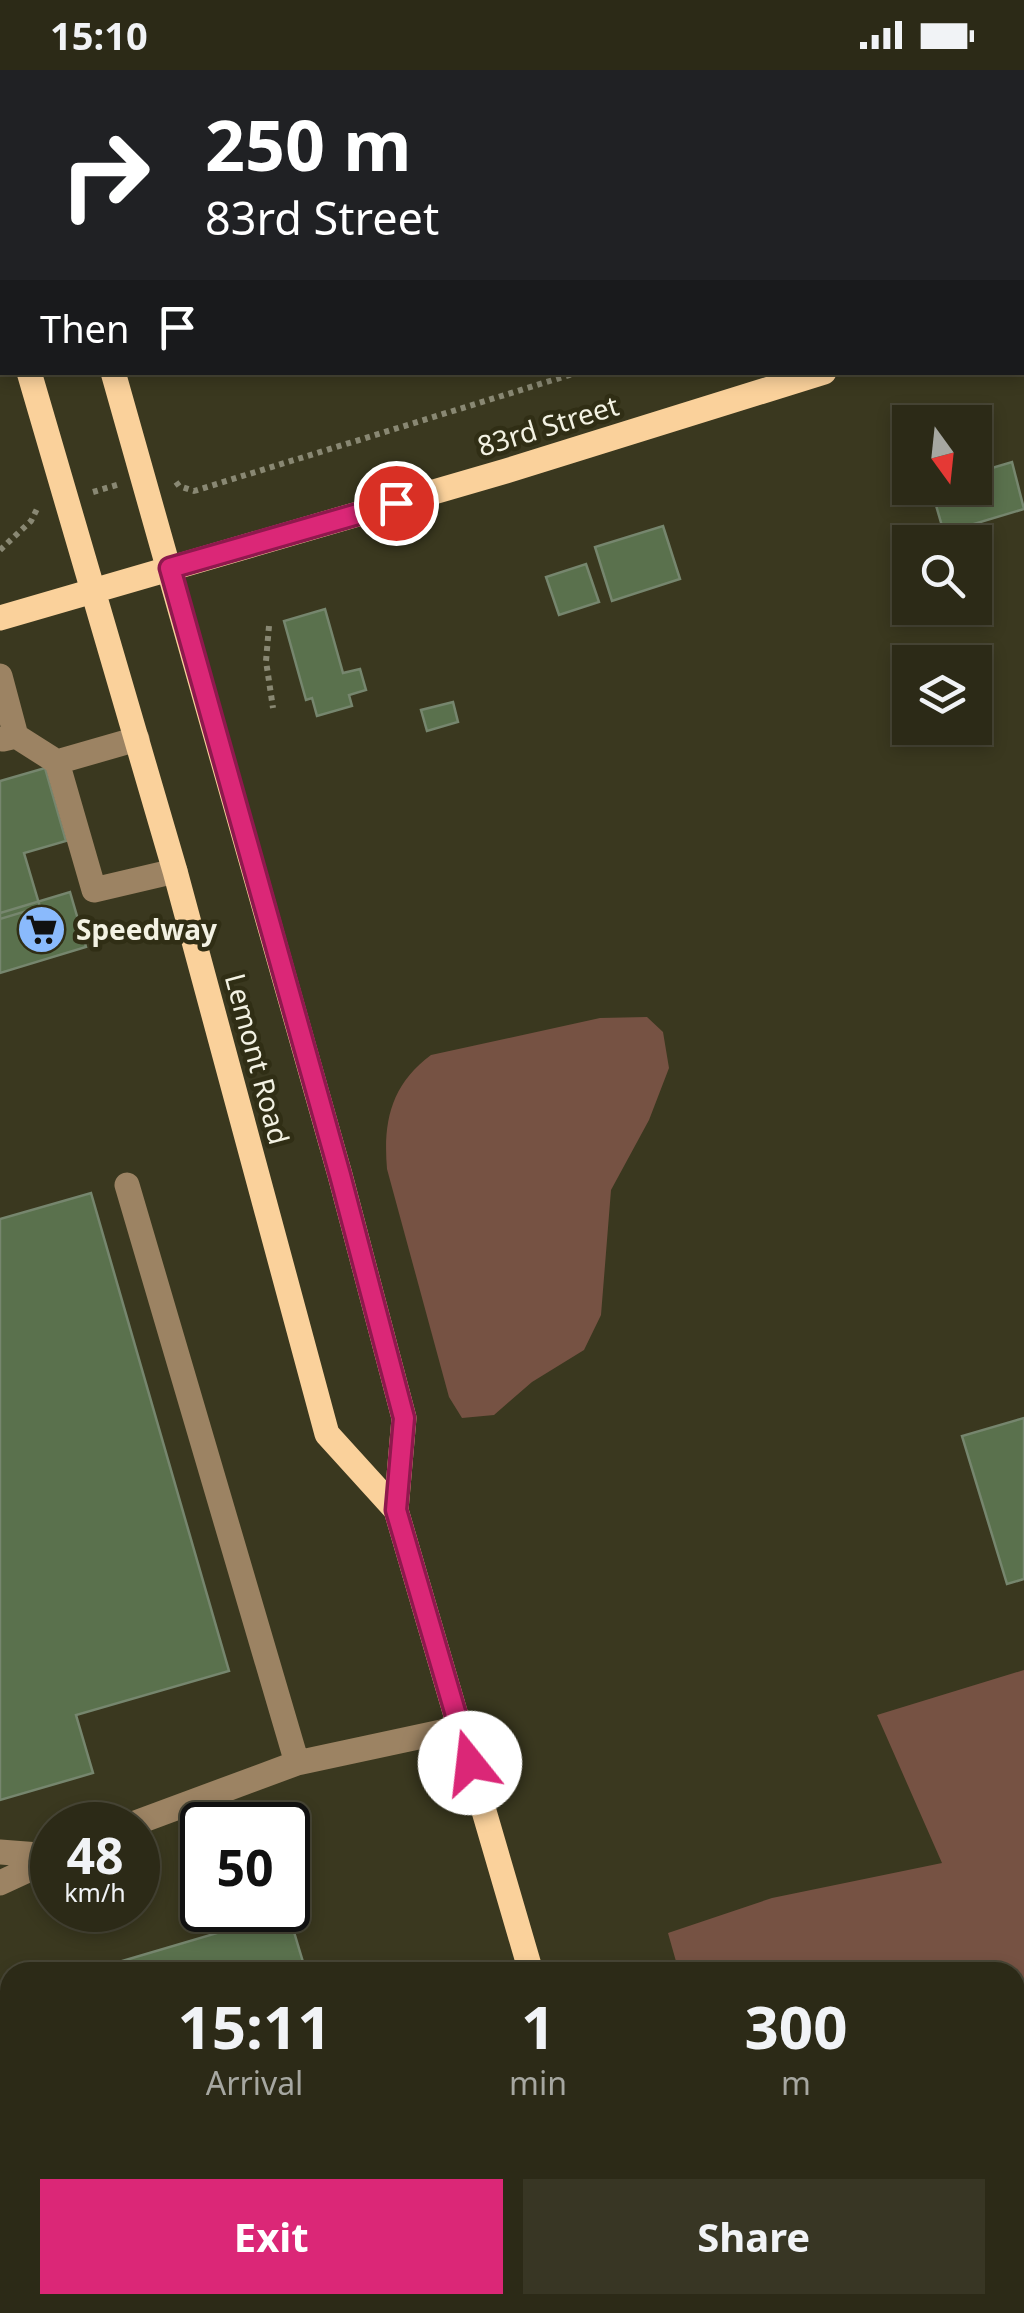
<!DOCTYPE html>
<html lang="en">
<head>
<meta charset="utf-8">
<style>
  body { margin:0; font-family:"Noto Sans",sans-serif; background:#383624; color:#f1f3f6; height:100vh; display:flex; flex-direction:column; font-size:38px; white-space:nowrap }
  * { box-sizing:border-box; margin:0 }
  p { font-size:32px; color:#a6a7a1 }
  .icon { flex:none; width:55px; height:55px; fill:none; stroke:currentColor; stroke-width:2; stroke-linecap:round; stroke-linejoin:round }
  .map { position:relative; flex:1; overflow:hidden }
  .drawer { position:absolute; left:0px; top:1892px; width:1025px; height:352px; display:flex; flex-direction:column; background:#2c2a17; border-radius:30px 30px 0 0; box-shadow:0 5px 15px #0003,0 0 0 2px #484636 }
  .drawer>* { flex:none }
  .hud { position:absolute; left:0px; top:0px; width:1025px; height:305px; box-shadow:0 5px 15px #0003,0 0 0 2px #484636; background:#202124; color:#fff; overflow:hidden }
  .needle { width:65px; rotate:165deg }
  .buttons { position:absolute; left:892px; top:335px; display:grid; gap:20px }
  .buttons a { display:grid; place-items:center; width:100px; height:100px; border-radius:0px; background:#2c2a17; box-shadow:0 5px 15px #0003,0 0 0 2px #484636; font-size:50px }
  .speed { position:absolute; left:30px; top:1732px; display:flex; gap:20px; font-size:50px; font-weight:700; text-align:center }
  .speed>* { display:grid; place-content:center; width:130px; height:130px; border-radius:50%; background:#2c2a17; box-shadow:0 5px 15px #0003,0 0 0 2px #484636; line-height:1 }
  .speed small { font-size:25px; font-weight:400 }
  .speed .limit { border:5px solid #111; border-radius:15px; background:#fff; color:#111 }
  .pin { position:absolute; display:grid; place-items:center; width:85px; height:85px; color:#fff; margin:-42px; border:5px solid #fff; border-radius:50%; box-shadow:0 2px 10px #0007 }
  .me { position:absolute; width:110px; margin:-55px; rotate:344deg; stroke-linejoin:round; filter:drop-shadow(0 0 8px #0008) }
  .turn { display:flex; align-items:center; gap:35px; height:210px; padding:0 40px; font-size:45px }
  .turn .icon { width:130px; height:130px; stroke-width:2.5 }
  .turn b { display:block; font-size:70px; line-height:85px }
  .then { display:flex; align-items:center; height:95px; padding:0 40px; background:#0003; gap:20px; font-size:38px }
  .eta { display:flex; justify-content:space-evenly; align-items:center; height:170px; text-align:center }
  .eta b { font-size:60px; font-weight:700; line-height:70px }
  .cta { display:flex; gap:20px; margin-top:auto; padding:20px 40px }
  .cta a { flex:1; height:115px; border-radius:0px; background:#db2777; color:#fff; font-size:40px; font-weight:700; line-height:115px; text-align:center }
  .cta a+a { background:#383624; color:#f1f3f6 }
  .status { display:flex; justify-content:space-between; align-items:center; height:70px; padding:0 50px; background:#2c2a17; direction:ltr }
  .status svg { height:28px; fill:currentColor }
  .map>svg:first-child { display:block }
  .green { fill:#765243 }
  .building { fill:#5a714d; stroke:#76866e; stroke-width:2.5 }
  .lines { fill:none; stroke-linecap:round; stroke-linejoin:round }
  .minor-tunnel { stroke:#56543c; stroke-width:25; stroke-dasharray:25 12; stroke-linecap:butt }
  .path { stroke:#898873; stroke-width:6; stroke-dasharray:5 5; stroke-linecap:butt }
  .minor { stroke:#9c8363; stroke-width:25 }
  .major { stroke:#fad19b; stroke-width:25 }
  .route-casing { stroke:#8e194d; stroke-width:25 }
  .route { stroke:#db2777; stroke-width:18 }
  .labels { text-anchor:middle; stroke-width:9; stroke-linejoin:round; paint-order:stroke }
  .street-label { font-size:28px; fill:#f3f2e3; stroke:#302e15 }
  .poi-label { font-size:28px; font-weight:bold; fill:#f3f2e3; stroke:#302e15; text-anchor:start }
</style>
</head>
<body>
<div class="status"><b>15:10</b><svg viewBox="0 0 49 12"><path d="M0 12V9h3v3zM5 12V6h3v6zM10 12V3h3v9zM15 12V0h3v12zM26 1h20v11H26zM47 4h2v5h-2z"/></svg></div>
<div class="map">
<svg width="1024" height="2243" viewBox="0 0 1024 2243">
  <rect width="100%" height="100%" fill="#3a381f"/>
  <!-- green -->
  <path class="green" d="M647,947L663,962L669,998L649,1050L611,1120L601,1245L584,1280L532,1312L494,1345L462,1348L449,1327L387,1099C383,1051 391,1015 431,985L600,948Z
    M1024,1600V2122L1015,2125V1902H679L668,1863L772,1828L942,1793L877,1645Z"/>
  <!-- building -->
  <path class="building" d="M300,0H442L443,2H291Z
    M636,0H821L822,2H628Z
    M1012,392L1024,439L944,463L931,418H975V403Z
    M663,456L680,509L612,531L595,477Z
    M586,494L599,532L559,545L546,507Z
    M325,539L343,603L360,599L366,620L349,625L352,636L317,646L312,628L306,630L284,551Z
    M453,632L458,652L427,661L421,640Z
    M45,698L66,771L24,783L40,837L0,849V711Z
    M70,822L86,877L0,903V843Z
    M91,1123L229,1601L76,1645L93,1703L0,1730V1149Z
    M1024,1348V1509L1007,1514L962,1366Z
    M288,1842L306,1902H85Z
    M10,1925V2087L0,2090V1928Z"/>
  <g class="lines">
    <!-- minor-tunnel -->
    <path class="minor-tunnel" d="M432,0L433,2"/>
    <!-- path -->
    <path class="path" d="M1022,173H1024
      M176,412L179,416L194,421L579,302
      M93,422L120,414
      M0,480L31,451L38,437
      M269,556L266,591L273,638"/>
    <!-- minor -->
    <path class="minor" d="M0,606L16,666L3,669
      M16,666L57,692L94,820L175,801
      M57,692L137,669
      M127,1115L297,1693
      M130,1755L297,1693L460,1658
      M0,1782L52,1786
      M0,1813L52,1789
      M0,2171L10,2168
      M153,2243L180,2235"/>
    <!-- major -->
    <path class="major" d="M22,0L23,2
      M0,197L2,206
      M1022,243H1024
      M29,302L175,801L327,1364L396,1440
      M113,302L340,1105L404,1348L396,1440L531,1902
      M0,548L506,401L824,302
      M628,2235L631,2243"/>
  </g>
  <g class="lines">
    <defs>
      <path id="route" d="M396,433L170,498L340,1105L404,1348L396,1440L470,1693"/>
    </defs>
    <!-- route casing -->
    <use href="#route" class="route-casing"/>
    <!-- route -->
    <use href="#route" class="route"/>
  </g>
  <!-- icons -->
  <defs>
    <symbol id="supermarket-disc" viewBox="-11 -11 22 22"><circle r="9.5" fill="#8abafc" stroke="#302e15"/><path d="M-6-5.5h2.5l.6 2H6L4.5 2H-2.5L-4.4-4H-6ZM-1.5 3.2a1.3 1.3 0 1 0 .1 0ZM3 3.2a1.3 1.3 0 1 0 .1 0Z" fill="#111"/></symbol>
  </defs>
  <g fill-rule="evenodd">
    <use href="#supermarket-disc" x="14" y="832" width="55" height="55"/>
  </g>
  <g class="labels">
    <!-- street labels -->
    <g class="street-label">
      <text transform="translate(548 356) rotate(-17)" y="10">83rd Street</text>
      <text transform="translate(257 989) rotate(75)" y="10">Lemont Road</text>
    </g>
    <!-- poi labels -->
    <g class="poi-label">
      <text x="76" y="870">Speedway</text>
    </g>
  </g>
</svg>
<div class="buttons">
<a><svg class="needle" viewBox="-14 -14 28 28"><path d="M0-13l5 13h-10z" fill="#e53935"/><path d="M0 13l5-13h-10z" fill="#a6a7a1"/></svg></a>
<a><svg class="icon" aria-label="search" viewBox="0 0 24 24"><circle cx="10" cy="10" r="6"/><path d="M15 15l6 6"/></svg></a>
<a><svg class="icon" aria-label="layers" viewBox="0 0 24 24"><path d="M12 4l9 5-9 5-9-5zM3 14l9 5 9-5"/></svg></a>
</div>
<div class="speed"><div>48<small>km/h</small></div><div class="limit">50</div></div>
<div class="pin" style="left:396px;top:433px;background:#d93025"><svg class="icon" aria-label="arrive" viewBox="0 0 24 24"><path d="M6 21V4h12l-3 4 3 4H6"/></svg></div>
<svg class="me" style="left:470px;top:1693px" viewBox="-20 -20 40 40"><circle r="19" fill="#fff"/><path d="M0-13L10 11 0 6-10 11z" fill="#db2777"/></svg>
<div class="hud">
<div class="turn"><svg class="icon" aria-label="right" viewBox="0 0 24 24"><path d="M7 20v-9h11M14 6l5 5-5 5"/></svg><div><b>250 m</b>83rd Street</div></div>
<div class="then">Then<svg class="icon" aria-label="arrive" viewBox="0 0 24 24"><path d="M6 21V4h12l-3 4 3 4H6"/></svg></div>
</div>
<section class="drawer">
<div class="eta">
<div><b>15:11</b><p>Arrival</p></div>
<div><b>1</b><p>min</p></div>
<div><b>300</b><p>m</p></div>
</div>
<div class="cta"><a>Exit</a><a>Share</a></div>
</section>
</div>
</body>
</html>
